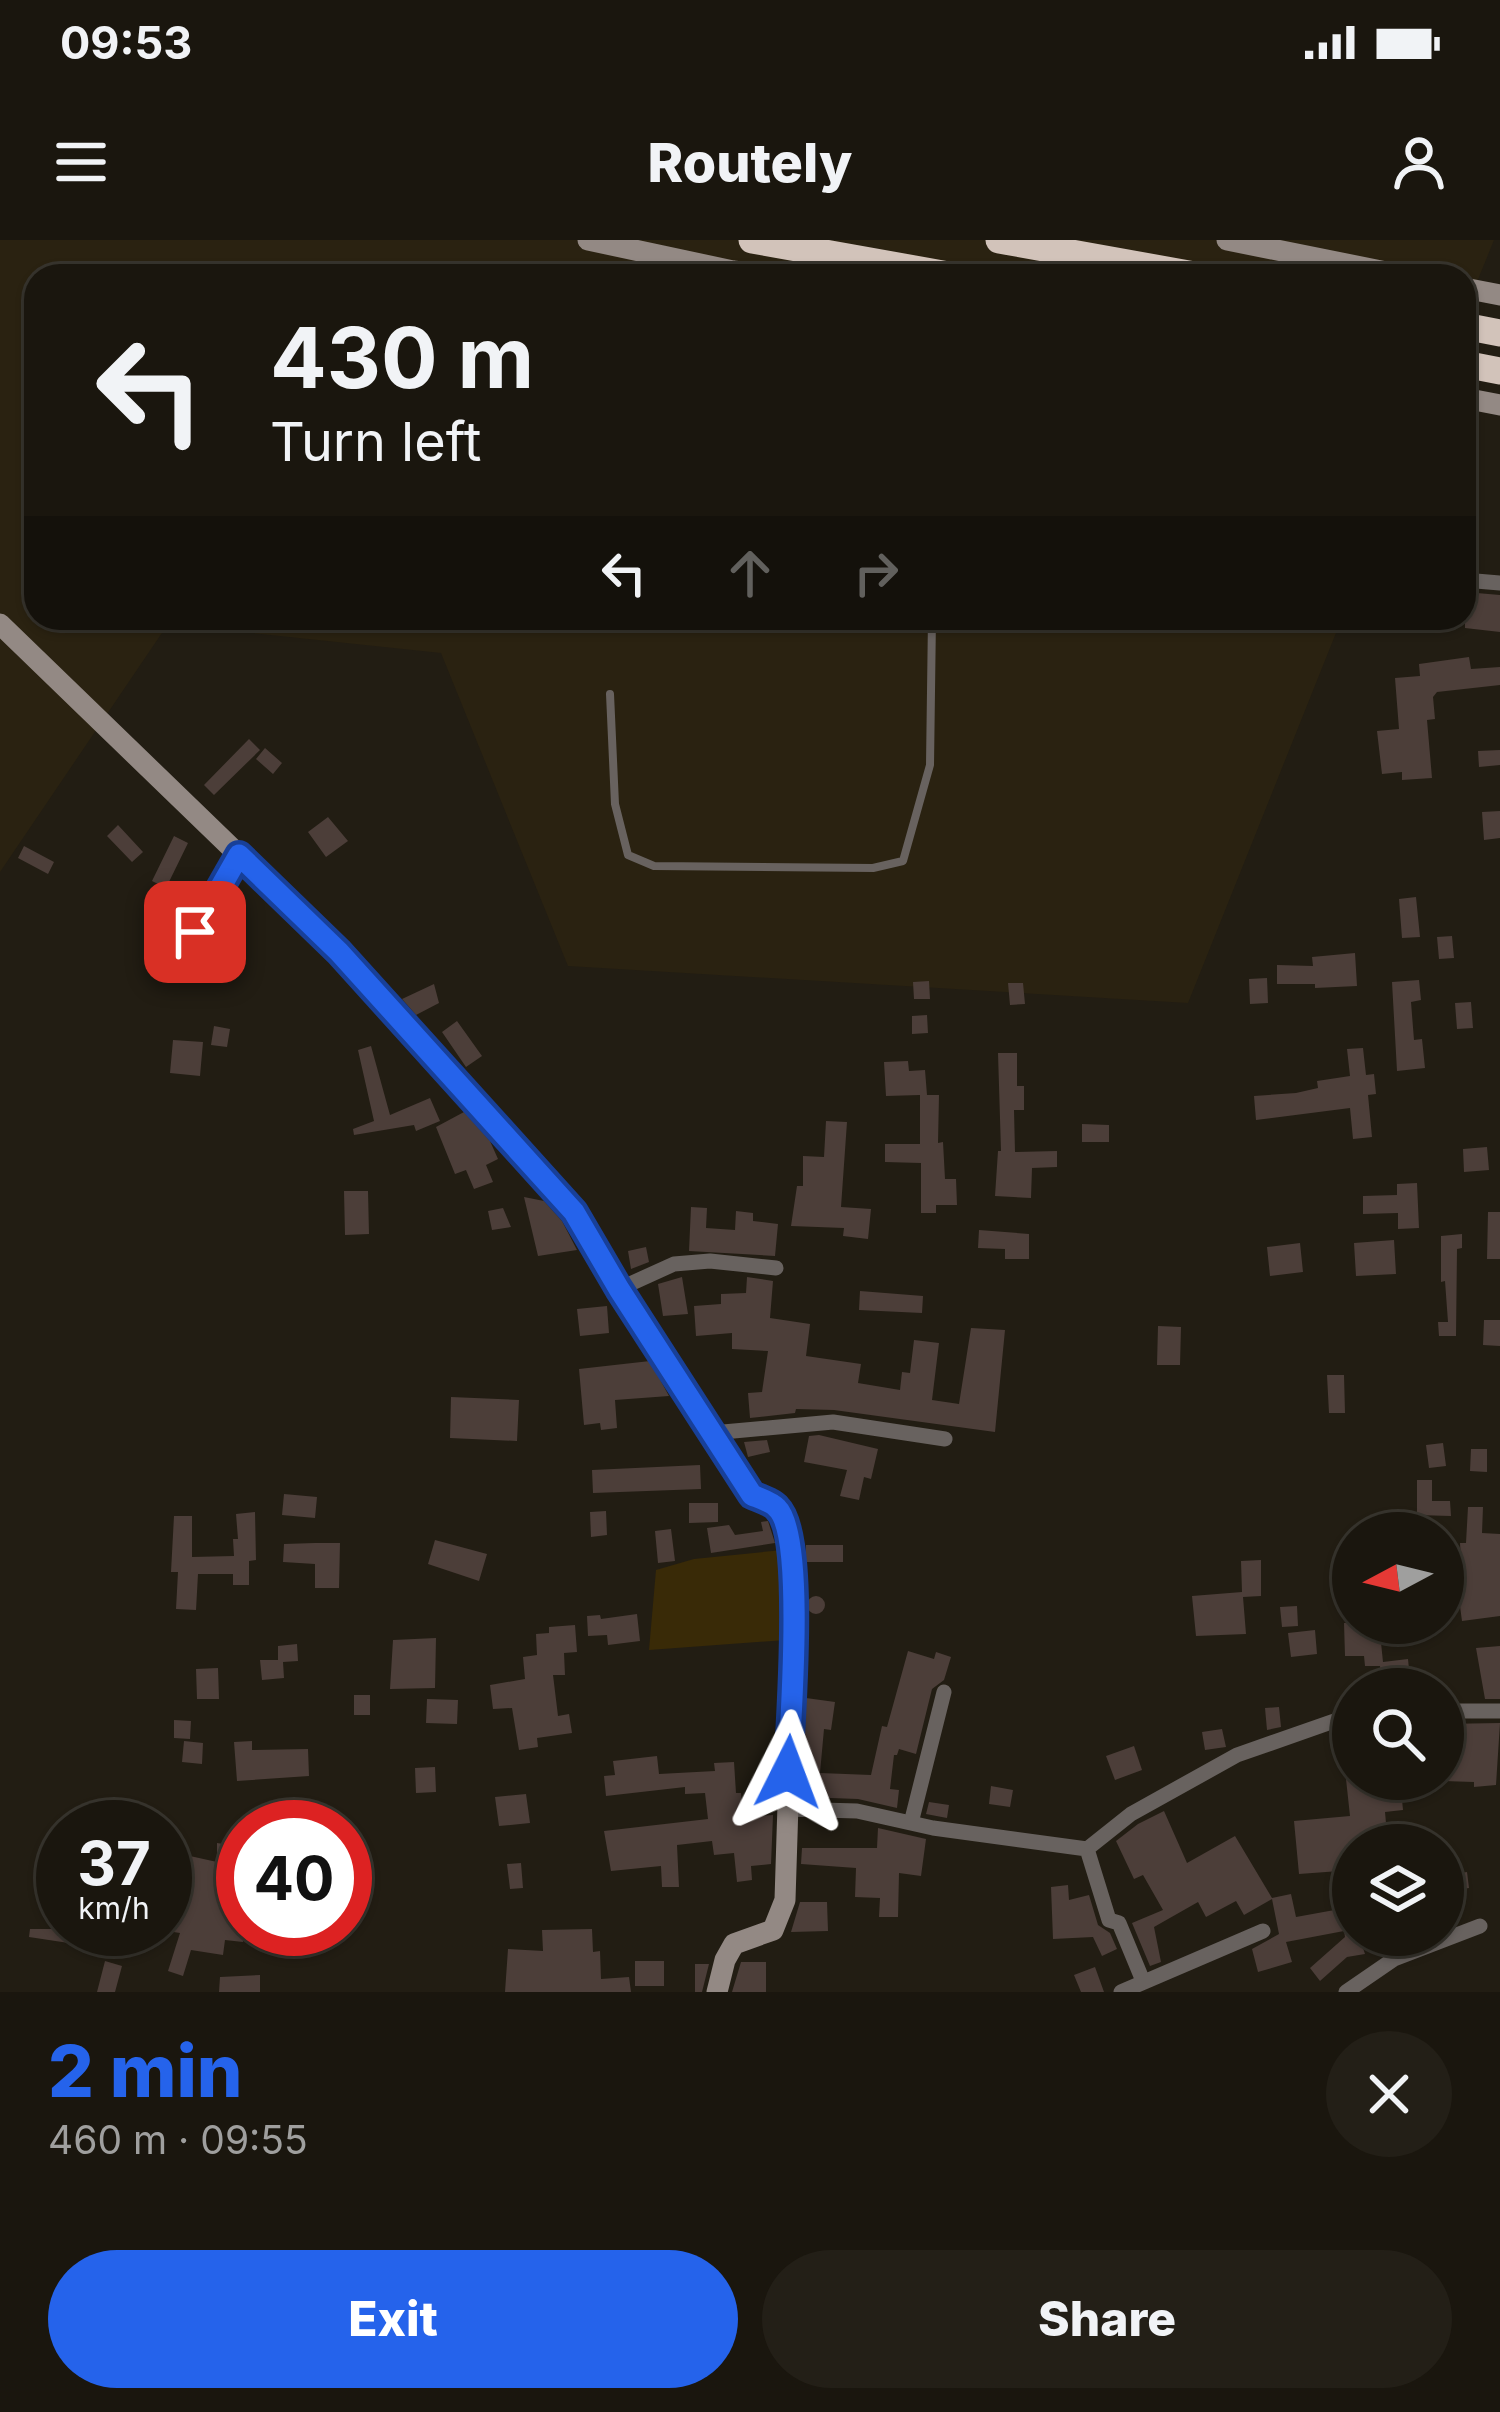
<!DOCTYPE html>
<html lang="en">
<head>
<meta charset="utf-8">
<style>
  body { margin:0; font-family:Inter,sans-serif; background:#231f17; color:#f1f3f6; height:100vh; display:flex; flex-direction:column; font-size:45px; white-space:nowrap }
  * { box-sizing:border-box; margin:0 }
  p { font-size:39px; color:#9f9f9e }
  .icon { flex:none; width:66px; height:66px; fill:none; stroke:currentColor; stroke-width:2; stroke-linecap:round; stroke-linejoin:round }
  .map { position:relative; height:1752px; overflow:hidden }
  .details { display:flex; flex-direction:column; background:#1a160e; flex:1 }
  .details>* { flex:none }
  .top-card { position:absolute; left:24px; top:24px; width:1452px; height:366px; border-radius:36px; box-shadow:0 3px 9px #0004,0 0 0 3px #38352e; background:#1a160e; color:#f1f3f6; overflow:hidden }
  .needle { width:78px; rotate:263deg }
  .buttons { position:absolute; left:1332px; top:1272px; display:grid; gap:24px }
  .buttons a { display:grid; place-items:center; width:132px; height:132px; border-radius:50%; background:#1a160e; box-shadow:0 3px 9px #0004,0 0 0 3px #38352e; font-size:60px }
  .speed { position:absolute; left:36px; top:1560px; display:flex; gap:24px; font-size:60px; font-weight:700; text-align:center }
  .speed>* { display:grid; place-content:center; width:156px; height:156px; border-radius:50%; background:#1a160e; box-shadow:0 3px 9px #0004,0 0 0 3px #38352e; line-height:1 }
  .speed small { font-size:30px; font-weight:400 }
  .speed .limit { border:18px solid #d22; background:#fff; color:#111 }
  .pin { position:absolute; display:grid; place-items:center; width:102px; height:102px; color:#fff; margin:-51px; border-radius:24px; box-shadow:0 6px 18px #0006 }
  .me { position:absolute; width:132px; margin:-66px; rotate:3deg; stroke-linejoin:round; filter:drop-shadow(0 0 9px #0008) }
  .turn { display:flex; align-items:center; gap:42px; height:252px; padding:0 48px; font-size:54px }
  .turn .icon { width:156px; height:156px; stroke-width:2.5 }
  .turn b { display:block; font-size:84px; line-height:102px }
  .lanes { display:flex; align-items:center; height:114px; padding:0 48px; background:#0003; justify-content:center; gap:60px; direction:ltr }
  .lanes .off { opacity:.35 }
  .round { display:grid; place-items:center; flex:none; width:126px; height:126px; border-radius:63px; background:#231f17 }
  .head { display:flex; align-items:center; justify-content:space-between; height:204px; padding:0 48px }
  h1 { font-size:72px; font-weight:800; line-height:90px; color:#2563eb }
  .action { display:flex; gap:24px; margin-top:auto; padding:24px 48px }
  .action a { flex:1; height:138px; border-radius:72px; background:#2563eb; color:#fff; font-size:48px; font-weight:800; line-height:138px; text-align:center }
  .action a+a { background:#231f17; color:#f1f3f6 }
  .status { display:flex; justify-content:space-between; align-items:center; height:84px; padding:0 60px; background:#1a160e; direction:ltr }
  .status svg { height:33px; fill:currentColor }
  header { display:flex; justify-content:space-between; align-items:center; height:156px; padding:0 48px; background:#1a160e; font-size:54px; font-weight:800 }
  .map>svg:first-child { display:block }
  .built { fill:#2a2211 }
  .green { fill:#392a07 }
  .building { fill:#4c3e39 }
  .lines { fill:none; stroke-linecap:round; stroke-linejoin:round }
  .lane { stroke:#68625f; stroke-width:8 }
  .street { stroke:#68625f; stroke-width:15 }
  .secondary { stroke:#938984; stroke-width:21 }
  .highway { stroke:#d2c3ba; stroke-width:27 }
  .route-casing { stroke:#184099; stroke-width:30 }
  .route { stroke:#2563eb; stroke-width:21 }
</style>
</head>
<body>
<div class="status"><b>09:53</b><svg viewBox="0 0 49 12"><path d="M0 12V9h3v3zM5 12V6h3v6zM10 12V3h3v9zM15 12V0h3v12zM26 1h20v11H26zM47 4h2v5h-2z"/></svg></div>
<header><svg class="icon" aria-label="menu" viewBox="0 0 24 24"><path d="M4 6h16M4 12h16M4 18h16"/></svg>Routely<svg class="icon" aria-label="person" viewBox="0 0 24 24"><circle cx="12" cy="8" r="4"/><path d="M4 21q1-7 8-7t8 7"/></svg></header>
<div class="map">
<svg width="1500" height="1752" viewBox="0 0 1500 1752">
  <rect width="100%" height="100%" fill="#221d13"/>
  <!-- built -->
  <path class="built" d="M0,0H1494L1464,74V36H36V378H1342L1188,763L568,726L441,413L168,384L0,632Z"/>
  <!-- green -->
  <path class="green" d="M783,1310L786,1400L649,1410L656,1330L694,1319Z"/>
  <!-- building -->
  <path class="building" d="M1465,352L1500,355V392L1465,388Z
    M1469,417L1471,429L1500,427V445L1437,452L1433,457L1435,479L1427,480L1432,538L1402,540V532L1382,534L1377,491L1399,489L1395,438L1420,436L1419,424Z
    M249,499L260,510L214,555L204,545Z
    M265,508L282,523L273,534L256,519Z
    M1500,510V525L1479,527L1478,511Z
    M1500,571V598L1484,600L1482,572Z
    M328,577L348,601L326,617L308,592Z
    M118,585L143,612L132,622L107,596Z
    M174,596L188,603L166,648L152,641Z
    M24,606L54,622L48,634L18,618Z
    M1416,657L1420,697L1402,698L1399,659Z
    M1452,696L1454,718L1439,719L1437,697Z
    M1355,713L1357,746L1315,748V744H1277V725L1313,726L1312,717Z
    M1267,738L1268,763L1250,764L1249,739Z
    M1419,740L1421,760L1411,762L1414,800L1422,799L1425,828L1397,831L1392,742Z
    M929,741L930,759H914L913,742Z
    M1008,743H1023L1025,764L1010,765Z
    M434,744L439,763L416,775L402,759Z
    M1471,762L1473,788L1457,789L1455,763Z
    M927,775L928,793L912,794V776Z
    M457,781L482,816L466,827L442,792Z
    M214,786L230,789L227,807L211,805Z
    M173,800L203,802L200,836L170,833Z
    M371,806L390,875L430,858L440,881L416,891L414,885L354,895L353,889L374,881L358,810Z
    M1363,808L1366,835L1374,834L1376,854L1368,855L1372,897L1353,899L1350,868L1256,880L1254,856L1296,853L1318,848L1317,841L1350,836L1347,809Z
    M998,813H1017V846H1024V870H1014L1015,912L1057,911V927L1032,928L1031,958L995,956L998,911H1001Z
    M908,821L909,831L925,830L927,855H921H939L938,903L943,902L945,939H956L957,965H936V973H921V923L885,922V904H920V855L886,856L884,822Z
    M464,872L490,901L498,919L486,925L493,942L474,949L466,930L455,934L436,887Z
    M826,881L847,882L841,967L871,969L868,999L843,996L844,988L791,986L797,946H803V916L824,917Z
    M1082,884L1109,885V902H1082Z
    M1487,907L1489,930L1464,932L1463,909Z
    M1417,943L1419,988L1398,989V973L1363,974V956L1397,955V944Z
    M344,951H368L369,994L345,995Z
    M524,957L544,961L562,981L577,1010L538,1016Z
    M691,967L707,968L706,988L735,990L736,971L753,973V981L778,984L775,1016L689,1011Z
    M503,968L511,987L492,990L488,971Z
    M1488,972H1500V1019H1487Z
    M979,990L1029,994V1019H1005V1009L978,1008Z
    M1462,994V1008L1457,1009L1456,1096H1439L1438,1082H1448L1445,1041L1441,1042V996Z
    M1394,1000L1396,1034L1356,1036L1354,1003Z
    M1300,1003L1303,1032L1270,1036L1267,1007Z
    M646,1007L649,1022L631,1029L628,1011Z
    M682,1037L688,1074L663,1076L658,1044Z
    M747,1037L773,1041L770,1078L810,1084L806,1116L861,1124L858,1143L900,1150L902,1132L910,1133L914,1100L939,1103L932,1160L959,1164L971,1088L1005,1090L995,1192L834,1170L796,1169L795,1173L750,1178L748,1153L762,1152L768,1111L732,1109V1093L696,1096L694,1066L721,1064V1054L746,1053Z
    M860,1051L923,1056L922,1073L859,1070Z
    M607,1066L609,1093L580,1096L577,1069Z
    M1484,1080H1500V1106L1483,1105Z
    M1158,1086L1181,1087L1180,1125H1157Z
    M650,1121L669,1156L615,1160L617,1188L601,1190L600,1183L584,1185L579,1129Z
    M1327,1135H1344L1345,1173H1329Z
    M451,1157L519,1160L517,1201L450,1198Z
    M819,1195L878,1209L871,1239L864,1237L859,1260L840,1256L847,1230L804,1222L809,1196Z
    M767,1200L770,1212L748,1217L744,1202Z
    M1443,1203L1446,1226L1429,1228L1426,1205Z
    M1471,1209H1487V1232L1470,1231Z
    M700,1225L701,1249L593,1253L592,1230Z
    M1417,1240H1432V1261H1450L1451,1276L1417,1275Z
    M284,1254L317,1257L315,1278L282,1275Z
    M689,1263H718V1282L689,1283Z
    M1468,1267H1483L1482,1293L1500,1294V1376L1462,1381L1454,1322H1461L1460,1303H1466Z
    M606,1271L607,1295L591,1297L590,1272Z
    M255,1272L256,1320L249,1321V1345H233V1334H198L196,1370L176,1369L178,1332H171L174,1276H192V1317L234,1316L233,1299H238L236,1274Z
    M768,1281L775,1303L711,1313L707,1288L729,1285L735,1295L763,1291L761,1282Z
    M671,1289L675,1321L658,1323L655,1291Z
    M435,1300L487,1314L479,1341L428,1324Z
    M315,1303H340L339,1348H315V1324L283,1322L284,1304Z
    M806,1305H843V1322H806Z
    M1261,1320V1356L1243,1357L1246,1394L1196,1396L1192,1356L1242,1352L1241,1321Z
    M807 1365a9 9 0 1 1 18 0a9 9 0 1 1-18 0Z
    M1297,1366L1298,1386L1282,1387L1280,1367Z
    M637,1374L640,1401L608,1405L607,1395L588,1396L587,1376L600,1375L601,1379Z
    M1344,1383H1379L1383,1422L1408,1419L1411,1449H1382L1380,1426H1365L1364,1416H1345Z
    M575,1385L577,1412L564,1413L565,1435H553L558,1476L569,1474L572,1493L537,1498L538,1507L519,1510L512,1468L493,1469L490,1445L525,1439L523,1417L537,1415L536,1394L549,1393V1387Z
    M1315,1390L1317,1414L1291,1417L1288,1393Z
    M436,1398L435,1448L390,1449L393,1400Z
    M297,1404L298,1421L283,1422L284,1438L262,1440L260,1420H278V1406Z
    M1500,1406V1459H1485L1476,1408Z
    M908,1411L934,1419L936,1412L951,1417L944,1440L932,1449L916,1514L899,1509L897,1515H894L890,1549L899,1550L897,1568L858,1559L803,1557L806,1458L835,1462L831,1490L824,1489L820,1533L871,1535L882,1486L887,1487Z
    M218,1428L219,1459H197L196,1429Z
    M354,1455H370V1475H354Z
    M427,1459L458,1460L457,1484L426,1483Z
    M1279,1467L1281,1487L1267,1490L1265,1468Z
    M174,1480L191,1481L190,1499L174,1498Z
    M1500,1483L1496,1545L1474,1547V1542L1443,1541V1484Z
    M1222,1489L1226,1507L1205,1510L1202,1492Z
    M184,1501L203,1503L202,1524L182,1522Z
    M252,1501V1510L308,1509L309,1536L237,1541L234,1502Z
    M1134,1506L1142,1530L1115,1540L1106,1516Z
    M657,1516L659,1534L715,1531L714,1523L734,1522L736,1553H741L743,1577L773,1575L771,1624L751,1626L752,1640L737,1642L734,1613L714,1615L712,1601L677,1605L679,1647H662L661,1626L611,1631L604,1591L708,1579L705,1553L685,1554V1547L606,1556L604,1536L615,1535L613,1521Z
    M435,1527L436,1552L416,1553L415,1528Z
    M1346,1539H1400L1403,1570L1385,1572L1388,1605H1353V1630L1299,1634L1294,1581L1350,1576Z
    M991,1546L1013,1550L1010,1567L989,1564Z
    M526,1554L530,1583L499,1586L495,1557Z
    M929,1562L949,1565L947,1578L926,1574Z
    M1164,1571L1187,1623L1235,1596L1272,1658L1291,1654L1296,1677L1340,1669L1339,1664L1353,1661V1695H1393L1394,1703L1363,1708L1365,1714L1347,1717L1320,1741L1310,1728L1345,1697L1344,1691L1286,1702L1292,1722L1258,1732L1252,1709L1279,1694L1272,1659L1244,1675L1236,1661L1206,1677L1198,1662L1154,1687L1161,1722L1150,1726L1132,1683L1163,1670L1143,1635L1134,1639L1116,1601L1138,1584Z
    M878,1588L926,1599L921,1636L899,1633L898,1677H879L880,1658L855,1657L856,1628L801,1624L802,1608H877Z
    M217,1603L243,1607V1702L225,1700L223,1715L191,1710L183,1736L168,1731L180,1693L167,1691L181,1614L217,1622Z
    M521,1623L523,1648L510,1649L507,1624Z
    M1467,1632L1469,1648L1443,1652V1636Z
    M1068,1645L1069,1660L1089,1655L1098,1685L1110,1693L1117,1709L1102,1716L1093,1697L1053,1699L1051,1647Z
    M800,1662H827L828,1691L791,1692Z
    M30,1689H120L115,1710L29,1697Z
    M592,1689L593,1712L600,1711L601,1739L629,1737L631,1752H505L508,1709L543,1711L542,1690Z
    M105,1721L122,1726L115,1752H97Z
    M635,1721H664V1746H635Z
    M741,1722H766V1752H732Z
    M695,1724H709L702,1752H695Z
    M1095,1727L1104,1752H1081L1074,1735Z
    M260,1735V1752H219L220,1737Z"/>
  <g class="lines">
    <!-- lane -->
    <path class="lane" d="M610,454L615,564L628,615L654,626L873,628L903,621L930,525L932,378"/>
    <!-- street -->
    <path class="street" d="M1464,340L1500,343
      M195,692L239,615
      M619,1049L674,1024L710,1021L776,1028
      M712,1193L833,1182L945,1199
      M1443,1471H1500
      M786,1569L857,1571L933,1588L1087,1609L1109,1680L1119,1683L1143,1741
      M911,1583L944,1452
      M1087,1609L1131,1574L1237,1515L1337,1480L1353,1479
      M1121,1752L1263,1691
      M1346,1752L1394,1719L1480,1686"/>
    <!-- secondary -->
    <path class="secondary" d="M588,0L733,31L780,36
      M1227,0L1406,36
      M1464,48L1500,55
      M1464,158L1500,165
      M0,384L339,712L574,972L752,1255L779,1269L790,1294L794,1373L785,1660L773,1690L734,1704L725,1720L717,1752"/>
    <!-- highway -->
    <path class="highway" d="M752,0L954,36
      M999,0L1200,36
      M1464,86L1500,93
      M1464,124L1500,131"/>
  </g>
  <g class="lines">
    <defs>
      <path id="route" d="M195,692L239,615L339,712L574,972L619,1049L752,1255C759,1258 772,1262 777,1268C806,1296 790,1487 788,1532"/>
    </defs>
    <!-- route casing -->
    <use href="#route" class="route-casing"/>
    <!-- route -->
    <use href="#route" class="route"/>
  </g>
</svg>
<div class="buttons">
<a><svg class="needle" viewBox="-14 -14 28 28"><path d="M0-13l5 13h-10z" fill="#e53935"/><path d="M0 13l5-13h-10z" fill="#9f9f9e"/></svg></a>
<a><svg class="icon" aria-label="search" viewBox="0 0 24 24"><circle cx="10" cy="10" r="6"/><path d="M15 15l6 6"/></svg></a>
<a><svg class="icon" aria-label="layers" viewBox="0 0 24 24"><path d="M12 4l9 5-9 5-9-5zM3 14l9 5 9-5"/></svg></a>
</div>
<div class="speed"><div>37<small>km/h</small></div><div class="limit">40</div></div>
<div class="pin" style="left:195px;top:692px;background:#d93025"><svg class="icon" aria-label="arrive" viewBox="0 0 24 24"><path d="M6 21V4h12l-3 4 3 4H6"/></svg></div>
<svg class="me" style="left:788px;top:1532px" viewBox="-20 -20 40 40"><path d="M0-17L14 15 0 8-14 15z" fill="#2563eb" stroke="#fff" stroke-width="4"/></svg>
<div class="top-card">
<div class="turn"><svg class="icon" aria-label="left" viewBox="0 0 24 24"><path d="M17 20v-9H6M10 6l-5 5 5 5"/></svg><div><b>430 m</b>Turn left</div></div>
<div class="lanes"><svg class="icon" aria-label="left" viewBox="0 0 24 24"><path d="M17 20v-9H6M10 6l-5 5 5 5"/></svg><svg class="icon off" aria-label="ahead" viewBox="0 0 24 24"><path d="M12 20V5M6 11l6-6 6 6"/></svg><svg class="icon off" aria-label="right" viewBox="0 0 24 24"><path d="M7 20v-9h11M14 6l5 5-5 5"/></svg></div>
</div>
</div>
<section class="details">
<div class="head"><div><h1>2 min</h1><p>460 m · 09:55</p></div><a class="round"><svg class="icon" aria-label="close" viewBox="0 0 24 24"><path d="M6 6l12 12M18 6L6 18"/></svg></a></div>
<div class="action"><a>Exit</a><a>Share</a></div>
</section>
</body>
</html>
